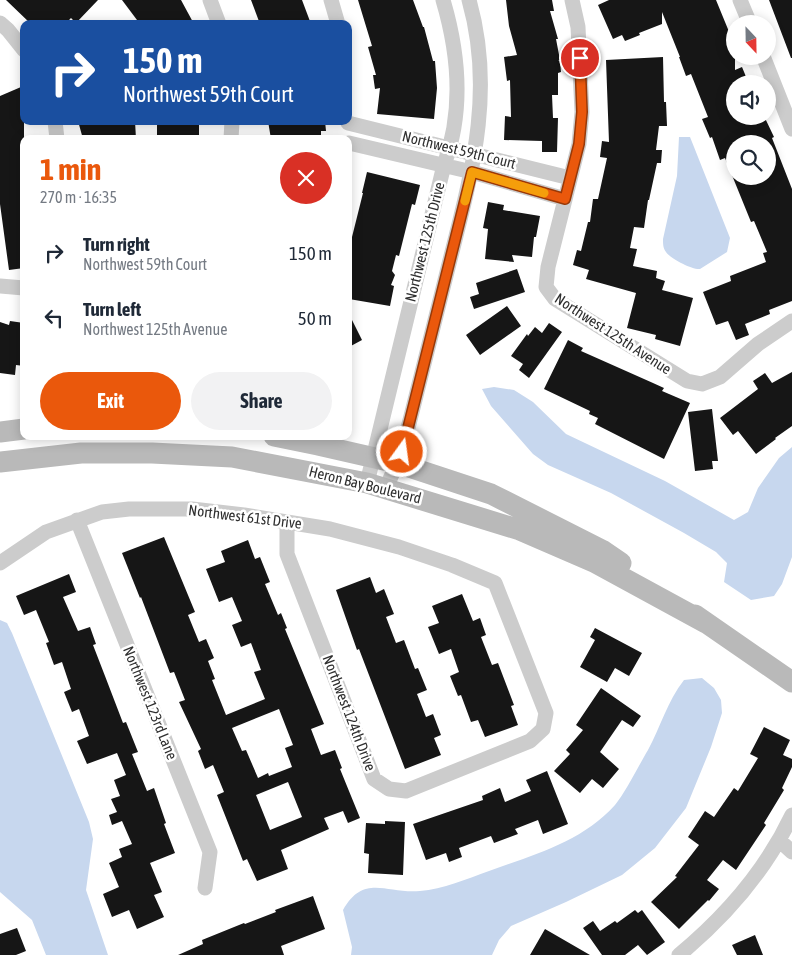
<!DOCTYPE html>
<html lang="en">
<head>
<meta charset="utf-8">
<style>
  body { margin:0; font-family:"Asap Condensed",sans-serif; background:#f2f2f3; color:#1f2937; height:100vh; display:flex; flex-direction:column; font-size:19px; white-space:nowrap }
  * { box-sizing:border-box; margin:0 }
  p { font-size:16px; color:#747a83 }
  .icon { flex:none; width:28px; height:28px; fill:none; stroke:currentColor; stroke-width:2; stroke-linecap:round; stroke-linejoin:round }
  .map { position:relative; flex:1; overflow:hidden }
  .side { position:absolute; left:20px; top:135px; width:332px; height:305px; display:flex; flex-direction:column; background:#fff; border-radius:10px; box-shadow:0 2px 12px #0003 }
  .side>* { flex:none }
  .top-card { position:absolute; left:20px; top:20px; width:332px; height:105px; border-radius:10px; box-shadow:0 2px 12px #0003; background:#1a4fa0; color:#fff; overflow:hidden }
  .needle { width:32px; rotate:158deg }
  .tools { position:absolute; left:726px; top:15px; display:grid; gap:10px }
  .tools a { display:grid; place-items:center; width:50px; height:50px; border-radius:50%; background:#fff; box-shadow:0 2px 12px #0003; font-size:25px }
  .pin { position:absolute; display:grid; place-items:center; width:42px; height:42px; color:#fff; margin:-21px; border:2px solid #fff; border-radius:50%; box-shadow:0 1px 5px #0007 }
  .me { position:absolute; width:55px; margin:-28px; rotate:14deg; stroke-linejoin:round; filter:drop-shadow(0 0 4px #0008) }
  .turn { display:flex; align-items:center; gap:18px; height:105px; padding:0 20px; font-size:22px }
  .turn .icon { width:65px; height:65px; stroke-width:2.5 }
  .turn b { display:block; font-size:35px; line-height:42px }
  .round { display:grid; place-items:center; flex:none; width:52px; height:52px; border-radius:26px; background:#f2f2f3 }
  .head { display:flex; align-items:center; justify-content:space-between; height:85px; padding:0 20px }
  h1 { font-size:30px; font-weight:700; line-height:38px; color:#ea580c }
  .action { display:flex; gap:10px; margin-top:auto; padding:10px 20px }
  .action a { flex:1; height:58px; border-radius:30px; background:#ea580c; color:#fff; font-size:20px; font-weight:700; line-height:58px; text-align:center }
  .action a+a { background:#f2f2f3; color:#1f2937 }
  ul { padding:0; list-style:none }
  li { display:flex; align-items:center; gap:15px; height:65px; padding:0 20px }
  li div { flex:1 }
  li b { display:block; font-size:19px }
  li em { font-style:normal }
  .map>svg:first-child { display:block }
  .water { fill:#c7d7ee }
  .building { fill:#161616; fill-rule:evenodd }
  .lines { fill:none; stroke-linecap:round; stroke-linejoin:round }
  .street { stroke:#ccc; stroke-width:15 }
  .secondary { stroke:#b9b9b9; stroke-width:21 }
  .route-casing { stroke:#983908; stroke-width:12 }
  .route { stroke:#ea580c; stroke-width:9 }
  .slow { stroke:#f59e0b; stroke-width:9 }
  .labels { text-anchor:middle; stroke-width:5; stroke-linejoin:round; paint-order:stroke }
  .street-label { font-size:15px; fill:#2f2f2f; stroke:#fff }
</style>
</head>
<body>
<div class="map">
<svg width="792" height="955" viewBox="0 0 792 955">
  <rect width="100%" height="100%" fill="#fff"/>
  <!-- water -->
  <path class="water" d="M679,137H690L694,147L730,238L727,252L700,269C692,270 670,258 666,252C663,248 663,244 663,239L677,176Z
    M494,387L514,390L533,402L566,434L665,481L734,520L748,512L758,488L779,458L792,447V557L782,584L774,596L751,600L724,582L727,563L716,552L684,533L611,493L548,465L533,454L491,406L482,389Z
    M0,620L7,623L12,633L89,822L93,839L86,890L108,955H46L32,920L0,892Z
    M702,678L714,688L721,700L722,713L711,747L686,808L655,848L622,875L566,902L511,926L499,940L492,955H351L352,947L343,910C364,873 386,894 420,891C443,889 467,879 489,871C533,855 582,842 615,805C625,793 639,765 648,750C661,726 667,702 684,680Z"/>
  <!-- building -->
  <path class="building" d="M6,0H98L76,23L71,18L65,24H31Z
    M122,0H181L194,24H140Z
    M251,0H302L311,24H260Z
    M358,0H413L423,27H424L433,61H435L437,88L434,119L377,114L380,88L375,89L373,75H376L368,47L372,46Z
    M506,0H552L554,11H550L558,39H556L560,60L558,61H560L561,72L558,73V95H552L553,118H558L557,152H542V141L504,140L505,116L511,117L510,80L507,81L504,57L517,55L509,26Z
    M609,0H716L732,39L735,38V70L742,67L749,84H735V116H764L774,137L772,138L792,189V301L769,310L770,314L745,324L749,335L736,340L728,321L716,325L703,292L731,281L730,276L766,262L763,253L767,252L754,221L751,222L725,158L720,160L712,137L710,138L702,119L708,117L691,74L686,76L679,57H680L662,12V24L639,33L640,35L625,41L622,35L613,39L598,5ZM735,144H768V176H735Z
    M769,0H792V58H791Z
    M663,57L664,102H666L667,126H659L656,150H662L661,163H657L649,200H648L644,228L634,227L630,248L637,249L633,266L657,271L656,278L665,281L662,290L693,298L680,346L655,339L656,335L627,328L636,293L586,279L589,270L573,265L577,250L581,251L588,222H590L593,199H598L607,158L600,157L602,141L609,142L606,60Z
    M21,87L24,95V268L9,270L0,204V96Z
    M78,121H135L136,139H83Z
    M157,121H199V139H157Z
    M268,121H325L326,131H321V139H271Z
    M367,172L420,185L415,205L412,204L399,256L396,255L392,271L395,275L391,285L394,286L390,306L349,299V249L363,193H362Z
    M488,202L504,205L503,210L540,216L536,237H534L532,257L512,255L514,262L485,259L488,229L483,228Z
    M517,269L525,292L474,309L470,297L479,294L476,283Z
    M507,306L521,326L480,355L466,335Z
    M349,314L362,340L349,347Z
    M10,321L24,323V366L16,365L15,375L0,373V322L9,325Z
    M549,323L562,332L529,378L519,370L523,364L511,356L527,334L528,336L535,327L542,333Z
    M568,340L583,348L581,351L653,383L664,388L662,391L690,403L664,459L595,424L598,418L589,414L590,411L544,389Z
    M792,372V426L775,438L776,439L756,454L738,431L733,435L720,418L758,389L753,381L765,373L772,383Z
    M712,409L718,461H712L713,469L695,471L688,412Z
    M164,537L195,612L188,615L199,642L206,639L214,658L208,661L215,679L212,680L226,715L265,699L254,672L261,670L251,643L241,647L232,625L242,621L232,597L219,602L206,569L225,562L221,551L248,540L255,559L260,557L270,582L265,584L278,615L281,613L287,628L285,629L324,724L311,729L321,755L335,750L342,768L340,769L360,818L348,823L343,811L324,818L329,829L281,850L288,869L257,881L247,859L243,861L217,795L224,792L213,765L205,769L198,751L201,749L179,702L185,700L174,672L170,673L141,597L140,598L122,553ZM279,709L293,745L285,748L292,767L269,776L268,773L258,778L246,750L242,751L232,728ZM288,782L302,817L270,830L256,795Z
    M69,574L76,592L63,597L78,631L90,627L96,644L93,645L105,676L123,723L126,722L138,752L132,754L147,791L154,788L166,823L164,824L175,853L150,863L162,892L154,895L164,917L137,929L129,910L112,917L103,894L119,887L109,863L122,857L119,849L132,844L122,821L112,825L109,815L117,812L111,799L120,796L114,780L126,775L117,753L87,764L77,741L89,736L79,709L72,712L64,692L71,689L62,662L54,665L46,643L49,642L36,610L24,615L16,596Z
    M370,577L376,593L384,589L394,614L386,617L396,643L404,640L415,669L418,668L427,690L417,694L426,717L433,714L441,735L434,738L441,755L405,769L359,649L357,650L336,590Z
    M462,594L473,621L480,618L486,635L481,637L492,665L498,663L514,705L511,706L518,725L485,737L478,720L471,722L461,695L458,696L450,676L459,672L451,649L439,654L428,627L439,623L432,606Z
    M595,628L642,653L629,676L615,668L607,682L580,667L595,640L590,637Z
    M601,688L641,716L633,727L622,720L600,752L619,769L603,788L592,779L580,793L554,771L570,754L566,750L583,730L576,725Z
    M764,727L790,740L783,755L792,759V767L782,788L784,790L764,823L766,825L736,870L723,860L707,880L719,889L709,901L708,900L679,929L651,902L677,877L675,876L699,845L688,837L705,811L714,817L734,788L738,791L758,758L750,754Z
    M547,771L568,824L543,834L538,820L515,829L518,834L494,843L491,836L459,848L462,857L449,862L446,853L426,860L413,824L483,800L482,796L500,788L505,802L531,791L526,780Z
    M385,821L405,822L403,875L368,873L369,854L364,853L366,823L385,824Z
    M313,896L325,929L281,946L284,955H178L203,944L202,940L244,923L245,924L276,912L275,910Z
    M635,910L638,913L642,910L665,942L647,955L638,945L625,955H602L583,928L593,921L600,931L615,921L617,923Z
    M17,928L26,951L16,955H0V934Z
    M545,929L590,955H530Z
    M755,935L763,955H737L732,945Z"/>
  <g class="lines">
    <!-- street -->
    <path class="street" d="M210,0L219,24
      M331,0L338,24
      M572,0L578,27L582,112L579,144L548,267L546,287L555,299L687,381L702,384L720,377L758,344L792,321
      M740,0L750,24
      M0,23L8,30L24,50
      M763,56L792,129
      M55,121L57,139
      M348,123L570,178
      M231,139L232,121
      M349,143L472,172L565,199
      M0,286L24,288
      M367,483L444,165C464,111 459,54 443,0
      M386,488L402,452C417,392 432,332 447,272C470,179 496,95 469,0
      M77,520L210,852L205,888
      M0,563L46,532L102,512L129,509H192L244,515L330,529L399,547L452,565L495,583L546,713L543,729L530,741L406,791L389,789L374,779L287,554V522
      M780,841L792,852
      M679,955C726,916 766,870 792,815"/>
    <!-- secondary -->
    <path class="secondary" d="M0,432L24,429
      M274,436L318,445L397,463L491,494L602,550L621,563
      M0,462L81,453H152L232,457L367,483L520,530L594,562L706,623
      M695,615L792,682"/>
  </g>
  <g class="lines">
    <defs>
      <path id="route" d="M402,452L472,172L565,199L579,144L582,112L580,58"/>
    </defs>
    <!-- route casing -->
    <use href="#route" class="route-casing"/>
    <!-- route -->
    <use href="#route" class="route"/>
    <!-- slow -->
    <path class="slow" d="M465,201L472,172L544,193"/>
  </g>
  <g class="labels">
    <!-- street labels -->
    <g class="street-label">
      <text transform="translate(459 150) rotate(14)" y="5">Northwest 59th Court</text>
      <text transform="translate(425 242) rotate(-76)" y="5">Northwest 125th Drive</text>
      <text transform="translate(613 334) rotate(33)" y="5">Northwest 125th Avenue</text>
      <text transform="translate(365 485) rotate(14)" y="5">Heron Bay Boulevard</text>
      <text transform="translate(245 517) rotate(7)" y="5">Northwest 61st Drive</text>
      <text transform="translate(150 703) rotate(68)" y="5">Northwest 123rd Lane</text>
      <text transform="translate(349 713) rotate(69)" y="5">Northwest 124th Drive</text>
    </g>
  </g>
</svg>
<div class="tools">
<a><svg class="needle" viewBox="-14 -14 28 28"><path d="M0-13l5 13h-10z" fill="#e53935"/><path d="M0 13l5-13h-10z" fill="#747a83"/></svg></a>
<a><svg class="icon" aria-label="sound" viewBox="0 0 24 24"><path d="M4 9h4l5-4v14l-5-4H4zM17 9q2 3 0 6"/></svg></a>
<a><svg class="icon" aria-label="search" viewBox="0 0 24 24"><circle cx="10" cy="10" r="6"/><path d="M15 15l6 6"/></svg></a>
</div>
<div class="pin" style="left:580px;top:58px;background:#d93025"><svg class="icon" aria-label="arrive" viewBox="0 0 24 24"><path d="M6 21V4h12l-3 4 3 4H6"/></svg></div>
<svg class="me" style="left:402px;top:452px" viewBox="-20 -20 40 40"><circle r="17" fill="#ea580c" stroke="#fff" stroke-width="3"/><path d="M0-11L8 9 0 5-8 9z" fill="#fff"/></svg>
<div class="top-card">
<div class="turn"><svg class="icon" aria-label="right" viewBox="0 0 24 24"><path d="M7 20v-9h11M14 6l5 5-5 5"/></svg><div><b>150 m</b>Northwest 59th Court</div></div>
</div>
<section class="side">
<div class="head"><div><h1>1 min</h1><p>270 m · 16:35</p></div><a class="round" style="background:#d93025;color:#fff"><svg class="icon" aria-label="close" viewBox="0 0 24 24"><path d="M6 6l12 12M18 6L6 18"/></svg></a></div>
<ul>
<li><svg class="icon" aria-label="right" viewBox="0 0 24 24"><path d="M7 20v-9h11M14 6l5 5-5 5"/></svg><div><b>Turn right</b><p>Northwest 59th Court</p></div><em>150 m</em></li>
<li><svg class="icon" aria-label="left" viewBox="0 0 24 24"><path d="M17 20v-9H6M10 6l-5 5 5 5"/></svg><div><b>Turn left</b><p>Northwest 125th Avenue</p></div><em>50 m</em></li>
</ul>
<div class="action"><a>Exit</a><a>Share</a></div>
</section>
</div>
</body>
</html>
